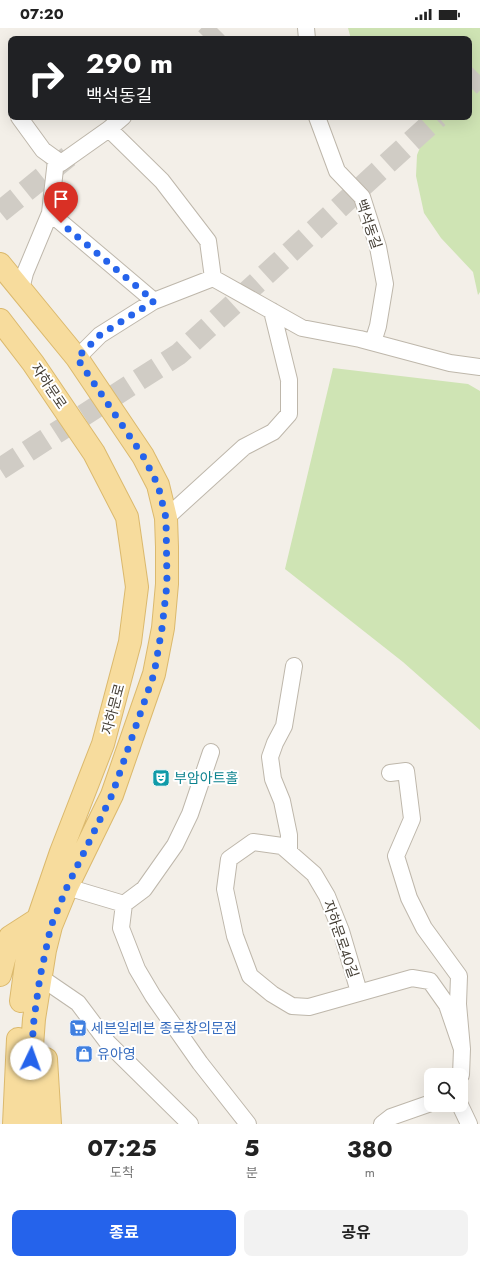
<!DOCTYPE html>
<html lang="ko">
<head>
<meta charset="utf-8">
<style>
  body { margin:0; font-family:Jost,"Noto Sans KR",sans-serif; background:#f2f2f2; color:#222; height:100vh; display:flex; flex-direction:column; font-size:15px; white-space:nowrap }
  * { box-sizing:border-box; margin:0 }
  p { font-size:13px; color:#767676 }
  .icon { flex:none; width:22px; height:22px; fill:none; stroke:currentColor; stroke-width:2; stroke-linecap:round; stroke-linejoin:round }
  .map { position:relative; height:1096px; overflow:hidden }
  .panel { display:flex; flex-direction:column; background:#fff; flex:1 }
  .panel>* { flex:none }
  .banner { position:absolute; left:8px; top:8px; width:464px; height:84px; border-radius:8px; box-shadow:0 4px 16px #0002; background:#202124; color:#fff; overflow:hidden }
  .controls { position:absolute; left:424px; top:1040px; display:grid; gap:8px }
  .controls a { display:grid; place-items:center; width:44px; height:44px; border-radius:8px; background:#fff; box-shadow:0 4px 16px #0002; font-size:20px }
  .pin { position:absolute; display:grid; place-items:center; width:34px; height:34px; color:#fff; margin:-41px -17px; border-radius:50% 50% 50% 0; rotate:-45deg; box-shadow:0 0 4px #0007 }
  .pin .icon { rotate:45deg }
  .me { position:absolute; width:44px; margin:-22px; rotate:3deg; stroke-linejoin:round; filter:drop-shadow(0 0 3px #0008) }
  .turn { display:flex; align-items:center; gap:14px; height:84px; padding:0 12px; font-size:18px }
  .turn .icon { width:52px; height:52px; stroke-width:2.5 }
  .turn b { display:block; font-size:28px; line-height:34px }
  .eta { display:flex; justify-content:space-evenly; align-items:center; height:68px; text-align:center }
  .eta b { font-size:24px; font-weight:700; line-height:28px }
  .action { display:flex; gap:8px; margin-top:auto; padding:8px 12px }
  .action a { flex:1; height:46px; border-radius:8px; background:#2563eb; color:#fff; font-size:16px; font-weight:700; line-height:46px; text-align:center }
  .action a+a { background:#f2f2f2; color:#222 }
  .status { display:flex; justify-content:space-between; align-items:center; height:28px; padding:0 20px; background:#fff; direction:ltr }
  .status svg { height:11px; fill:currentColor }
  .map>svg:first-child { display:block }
  .green { fill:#cfe4b4 }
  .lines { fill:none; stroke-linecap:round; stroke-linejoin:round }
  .trunk-tunnel { stroke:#d0ccc5; stroke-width:22; stroke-dasharray:22 11; stroke-linecap:butt }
  .minor-casing { stroke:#beb7ab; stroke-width:18 }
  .primary-casing { stroke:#dbb96d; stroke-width:24 }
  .minor { stroke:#fff; stroke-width:16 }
  .primary { stroke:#f7dc9d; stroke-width:22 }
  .route { stroke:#2563eb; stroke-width:7; stroke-dasharray:0 12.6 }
  .labels { text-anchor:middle; stroke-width:4; stroke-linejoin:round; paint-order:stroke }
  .street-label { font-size:14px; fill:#464037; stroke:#fff }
  .culture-label { font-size:14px; fill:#0d838f; stroke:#fff; text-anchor:start }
  .shop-label { font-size:14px; fill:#366cbe; stroke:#fff; text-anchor:start }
</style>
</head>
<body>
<div class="status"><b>07:20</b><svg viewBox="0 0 49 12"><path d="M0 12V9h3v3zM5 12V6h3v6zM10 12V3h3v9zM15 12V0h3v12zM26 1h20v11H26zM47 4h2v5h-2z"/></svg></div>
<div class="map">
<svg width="480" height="1096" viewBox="0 0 480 1096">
  <rect width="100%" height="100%" fill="#f3efe8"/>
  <!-- green -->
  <path class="green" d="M348,0H480V264L478,267L473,244L441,210L424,185L416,148L417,127L425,107L417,89H469V11H351Z
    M333,340L468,356L480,363V702L403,634L285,541Z"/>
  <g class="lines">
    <!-- trunk-tunnel -->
    <path class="trunk-tunnel" d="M206,11L217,0
      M469,58L480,47
      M0,184L69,128
      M0,441L179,326L438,89"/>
    <defs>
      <path id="minor" d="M306,0L307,11
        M19,89L43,122L61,135L109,101L123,89
        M317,89L337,143L362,169L378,219L385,256L378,298L373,314
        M109,101L162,153L208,213L213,250L302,300L360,311L450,335L480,339
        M56,132L50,185L154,273L213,250
        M21,261L25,245L50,185
        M77,330L100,307L154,273
        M166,490L244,419L273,404L289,386V352L272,283
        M390,745L406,743L412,791L396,828L409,870L424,900L459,948L458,976L462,1021L461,1047
        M289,824V807L282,773L273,751L270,729L275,715L284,698L294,638
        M67,859L124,876L144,861L175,817L190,786L211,724
        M124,876L121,900L137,941L153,968L200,1035L248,1096
        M40,949L78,975L108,1015L190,1096
        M359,964L341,903L327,868L314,846L282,818L253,814L229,831L225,861L235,908L250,948L272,966L292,978L309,979L412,950L430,953L447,977L462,1021
        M460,1077L469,1096
        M382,1096L391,1089L431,1075"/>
      <path id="primary" d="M0,236L77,330L143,428L158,457L166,490L167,519V556L163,600L154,646L112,767L67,859L51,898L45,922L34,991L31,1031L33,1096
        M0,292L33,335L94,425L127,489L137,559L130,614L103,716L61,824L38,891L27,929L21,973
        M0,947L10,909L38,891
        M46,1031L50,1096
        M14,1096L18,1011"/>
    </defs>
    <!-- minor casing -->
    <use href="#minor" class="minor-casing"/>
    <!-- primary casing -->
    <use href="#primary" class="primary-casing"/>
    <!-- minor -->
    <use href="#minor" class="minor"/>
    <!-- primary -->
    <use href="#primary" class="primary"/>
  </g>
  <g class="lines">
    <!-- route -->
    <path class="route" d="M31,1031L34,991L40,949L51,898L67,859L112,767L154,646L162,600L167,556L166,490L158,457L143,428L77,330L100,307L154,273L61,195"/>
  </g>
  <!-- icons -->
  <defs>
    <symbol id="theatre-square" viewBox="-11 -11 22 22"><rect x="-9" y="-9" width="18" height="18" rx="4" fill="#0f9aa8" stroke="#fff"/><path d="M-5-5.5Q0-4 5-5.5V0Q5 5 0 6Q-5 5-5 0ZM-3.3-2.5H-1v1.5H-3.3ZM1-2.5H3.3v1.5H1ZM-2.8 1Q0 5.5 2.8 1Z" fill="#fff"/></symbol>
    <symbol id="supermarket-square" viewBox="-11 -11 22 22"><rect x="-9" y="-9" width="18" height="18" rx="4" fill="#3f7fe0" stroke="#fff"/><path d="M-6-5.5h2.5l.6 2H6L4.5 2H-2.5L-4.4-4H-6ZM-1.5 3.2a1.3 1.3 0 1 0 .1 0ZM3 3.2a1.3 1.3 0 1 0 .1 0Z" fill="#fff"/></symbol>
    <symbol id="shop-square" viewBox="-11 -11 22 22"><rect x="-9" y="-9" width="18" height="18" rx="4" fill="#3f7fe0" stroke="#fff"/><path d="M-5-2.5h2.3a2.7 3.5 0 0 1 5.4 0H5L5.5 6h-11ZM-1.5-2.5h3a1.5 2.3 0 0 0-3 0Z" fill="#fff"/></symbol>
  </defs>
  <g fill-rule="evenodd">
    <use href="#theatre-square" x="151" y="740" width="20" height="20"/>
    <use href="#supermarket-square" x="68" y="990" width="20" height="20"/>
    <use href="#shop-square" x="74" y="1016" width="20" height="20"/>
  </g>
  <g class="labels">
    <!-- street labels -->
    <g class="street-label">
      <text transform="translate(369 196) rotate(71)" y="5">백석동길</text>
      <text transform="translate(49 358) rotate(56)" y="5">자하문로</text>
      <text transform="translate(113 681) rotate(-75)" y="5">자하문로</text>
      <text transform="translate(341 911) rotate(71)" y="5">자하문로40길</text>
    </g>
    <!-- culture labels -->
    <g class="culture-label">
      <text x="174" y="755">부암아트홀</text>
    </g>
    <!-- shop labels -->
    <g class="shop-label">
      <text x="91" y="1005">세븐일레븐 종로창의문점</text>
      <text x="97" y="1031">유아영</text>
    </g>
  </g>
</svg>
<div class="controls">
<a><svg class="icon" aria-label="search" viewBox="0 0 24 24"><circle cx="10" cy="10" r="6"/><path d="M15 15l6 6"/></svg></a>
</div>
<div class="pin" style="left:61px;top:195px;background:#d93025"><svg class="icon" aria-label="arrive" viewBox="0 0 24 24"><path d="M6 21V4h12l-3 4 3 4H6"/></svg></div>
<svg class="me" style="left:31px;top:1031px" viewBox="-20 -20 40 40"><circle r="19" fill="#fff"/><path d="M0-13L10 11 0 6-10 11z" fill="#2563eb"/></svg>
<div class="banner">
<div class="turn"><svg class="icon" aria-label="right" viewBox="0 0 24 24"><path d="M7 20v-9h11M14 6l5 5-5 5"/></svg><div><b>290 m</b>백석동길</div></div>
</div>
</div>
<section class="panel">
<div class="eta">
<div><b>07:25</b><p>도착</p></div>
<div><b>5</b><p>분</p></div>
<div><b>380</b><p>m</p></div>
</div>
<div class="action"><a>종료</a><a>공유</a></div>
</section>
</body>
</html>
